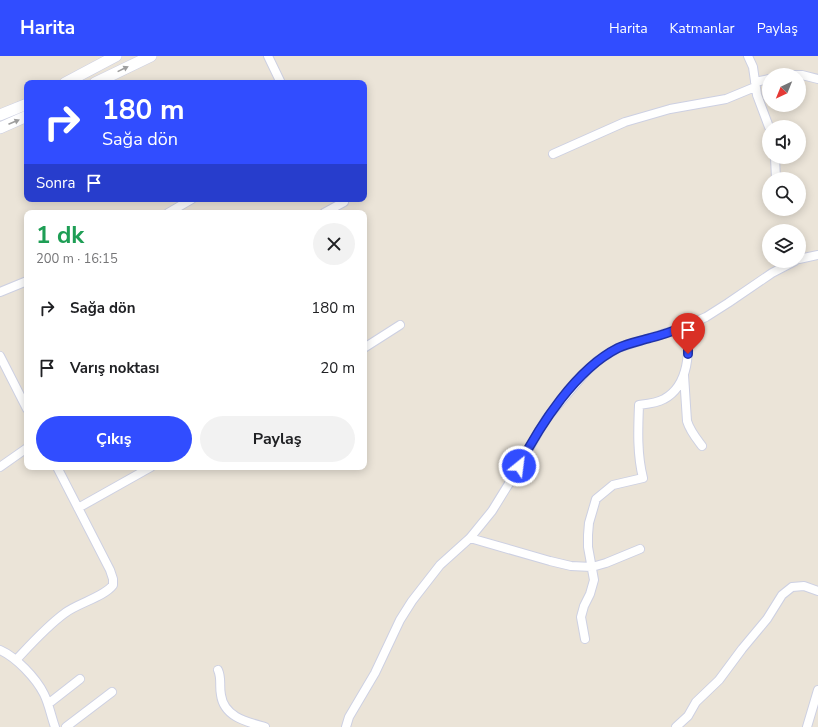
<!DOCTYPE html>
<html lang="tr">
<head>
<meta charset="utf-8">
<style>
  body { margin:0; font-family:"Nunito Sans",sans-serif; background:#f2f2f2; color:#202124; height:100vh; display:flex; flex-direction:column; font-size:15px; white-space:nowrap }
  * { box-sizing:border-box; margin:0 }
  p { font-size:13px; color:#757577 }
  .icon { flex:none; width:22px; height:22px; fill:none; stroke:currentColor; stroke-width:2; stroke-linecap:round; stroke-linejoin:round }
  .map { position:relative; flex:1; overflow:hidden }
  .drawer { position:absolute; left:24px; top:154px; width:343px; height:260px; display:flex; flex-direction:column; background:#fff; border-radius:8px; box-shadow:0 2px 10px #0003 }
  .drawer>* { flex:none }
  .guide { position:absolute; left:24px; top:24px; width:343px; height:122px; border-radius:8px; box-shadow:0 2px 10px #0003; background:#314dff; color:#fff; overflow:hidden }
  .needle { width:26px; rotate:223deg }
  .tools { position:absolute; left:762px; top:12px; display:grid; gap:8px }
  .tools a { display:grid; place-items:center; width:44px; height:44px; border-radius:50%; background:#fff; box-shadow:0 2px 10px #0003; font-size:20px }
  .pin { position:absolute; display:grid; place-items:center; width:34px; height:34px; color:#fff; margin:-41px -17px; border-radius:50% 50% 50% 0; rotate:-45deg; box-shadow:0 0 4px #0007 }
  .pin .icon { rotate:45deg }
  .me { position:absolute; width:44px; margin:-22px; rotate:29deg; stroke-linejoin:round; filter:drop-shadow(0 0 3px #0008) }
  .turn { display:flex; align-items:center; gap:14px; height:84px; padding:0 12px; font-size:18px }
  .turn .icon { width:52px; height:52px; stroke-width:2.5 }
  .turn b { display:block; font-size:28px; line-height:34px }
  .then { display:flex; align-items:center; height:38px; padding:0 12px; background:#0003; gap:8px; font-size:15px }
  .round { display:grid; place-items:center; flex:none; width:42px; height:42px; border-radius:21px; background:#f2f2f2 }
  .summary { display:flex; align-items:center; justify-content:space-between; height:68px; padding:0 12px }
  h1 { font-size:24px; font-weight:700; line-height:30px; color:#1e9e55 }
  .primary-button { display:flex; gap:8px; margin-top:auto; padding:8px 12px }
  .primary-button a { flex:1; height:46px; border-radius:24px; background:#314dff; color:#fff; font-size:16px; font-weight:700; line-height:46px; text-align:center }
  .primary-button a+a { background:#f2f2f2; color:#202124 }
  ul { padding:0; list-style:none }
  li { display:flex; align-items:center; gap:12px; height:60px; padding:0 12px }
  li div { flex:1 }
  li b { display:block; font-size:15px }
  li em { font-style:normal }
  header { display:flex; align-items:center; gap:24px; box-sizing:border-box; height:56px; padding:0 20px; background:#314dff; color:#fff }
  header strong { font-size:19px }
  nav { display:flex; gap:22px; margin-inline-start:auto; font-size:14px }
  .map>svg:first-child { display:block }
  .lines { fill:none; stroke-linecap:round; stroke-linejoin:round }
  .street-casing { stroke:#cdd0e2; stroke-width:10 }
  .secondary-casing { stroke:#cdd0e2; stroke-width:12 }
  .street { stroke:#fff; stroke-width:8 }
  .secondary { stroke:#fff; stroke-width:11 }
  .oneway { fill:#9e9e9e }
  .route-casing { stroke:#2032a6; stroke-width:10 }
  .route { stroke:#314dff; stroke-width:7 }
</style>
</head>
<body>
<header>
<strong>Harita</strong>
<nav><a>Harita</a><a>Katmanlar</a><a>Paylaş</a></nav>
</header>
<div class="map">
<svg width="818" height="671" viewBox="0 0 818 671">
  <rect width="100%" height="100%" fill="#ebe4d8"/>
  <g class="lines">
    <defs>
      <path id="street" d="M268,0L281,27
        M748,0L753,11L757,39L769,71
        M789,19H802L818,23
        M755,26L769,23
        M553,98L625,66L670,53L726,43L755,31
        M775,101L776,123
        M168,157L192,143
        M324,157L344,146L343,143
        M799,203L818,199
        M0,236L27,225
        M364,292L400,269
        M0,300L27,353
        M684,319L687,365C690,375 696,382 702,390
        M0,411L27,392
        M78,452L151,411
        M470,482L550,505L571,510L592,511L606,507L640,493
        M585,583L581,561L584,550L590,538L594,524L588,491V479L589,467L596,443L613,429L643,422C637,398 638,374 639,349C647,348 657,347 664,343C690,329 689,294 688,269
        M0,594C16,601 36,622 44,638C49,648 51,660 55,671
        M16,604C31,588 47,570 65,557C78,547 104,541 113,529V523L110,514L57,411
        M218,614C222,623 219,630 221,639C224,661 247,666 265,671
        M48,648L80,623
        M66,671L112,636
        M346,671L349,661L375,617L400,564L412,545L440,509L470,482L492,455L513,421L546,363L586,316L597,305L618,292L681,272L706,261L728,247L772,217L795,205
        M676,671L688,660L696,646L719,624L742,593L767,563L782,539L792,531L804,530L818,535
        M807,671L818,634"/>
      <path id="secondary" d="M65,27L116,0
        M95,27L151,0
        M0,59L27,48
        M0,72L27,60"/>
    </defs>
    <!-- street casing -->
    <use href="#street" class="street-casing"/>
    <!-- secondary casing -->
    <use href="#secondary" class="secondary-casing"/>
    <!-- street -->
    <use href="#street" class="street"/>
    <!-- secondary -->
    <use href="#secondary" class="secondary"/>
  </g>
  <!-- one-way arrows -->
  <defs><path id="oneway-solid" d="M-6-.8H1V-3.2L6.5 0L1 3.2V.8H-6Z"/></defs>
  <g class="oneway">
    <use href="#oneway-solid" transform="translate(123 13) rotate(-26)"/>
    <use href="#oneway-solid" transform="translate(14 66) rotate(-23)"/>
  </g>
  <g class="lines">
    <defs>
      <path id="route" d="M519,410C540,369 576,313 618,292C628,287 640,285 650,282C663,279 676,274 688,269V298"/>
    </defs>
    <!-- route casing -->
    <use href="#route" class="route-casing"/>
    <!-- route -->
    <use href="#route" class="route"/>
  </g>
</svg>
<div class="tools">
<a><svg class="needle" viewBox="-14 -14 28 28"><path d="M0-13l5 13h-10z" fill="#e53935"/><path d="M0 13l5-13h-10z" fill="#757577"/></svg></a>
<a><svg class="icon" aria-label="sound" viewBox="0 0 24 24"><path d="M4 9h4l5-4v14l-5-4H4zM17 9q2 3 0 6"/></svg></a>
<a><svg class="icon" aria-label="search" viewBox="0 0 24 24"><circle cx="10" cy="10" r="6"/><path d="M15 15l6 6"/></svg></a>
<a><svg class="icon" aria-label="layers" viewBox="0 0 24 24"><path d="M12 4l9 5-9 5-9-5zM3 14l9 5 9-5"/></svg></a>
</div>
<div class="pin" style="left:688px;top:298px;background:#d93025"><svg class="icon" aria-label="arrive" viewBox="0 0 24 24"><path d="M6 21V4h12l-3 4 3 4H6"/></svg></div>
<svg class="me" style="left:519px;top:410px" viewBox="-20 -20 40 40"><circle r="17" fill="#314dff" stroke="#fff" stroke-width="3"/><path d="M0-11L8 9 0 5-8 9z" fill="#fff"/></svg>
<div class="guide">
<div class="turn"><svg class="icon" aria-label="right" viewBox="0 0 24 24"><path d="M7 20v-9h11M14 6l5 5-5 5"/></svg><div><b>180 m</b>Sağa dön</div></div>
<div class="then">Sonra<svg class="icon" aria-label="arrive" viewBox="0 0 24 24"><path d="M6 21V4h12l-3 4 3 4H6"/></svg></div>
</div>
<section class="drawer">
<div class="summary"><div><h1>1 dk</h1><p>200 m · 16:15</p></div><a class="round"><svg class="icon" aria-label="close" viewBox="0 0 24 24"><path d="M6 6l12 12M18 6L6 18"/></svg></a></div>
<ul>
<li><svg class="icon" aria-label="right" viewBox="0 0 24 24"><path d="M7 20v-9h11M14 6l5 5-5 5"/></svg><div><b>Sağa dön</b></div><em>180 m</em></li>
<li><svg class="icon" aria-label="arrive" viewBox="0 0 24 24"><path d="M6 21V4h12l-3 4 3 4H6"/></svg><div><b>Varış noktası</b></div><em>20 m</em></li>
</ul>
<div class="primary-button"><a>Çıkış</a><a>Paylaş</a></div>
</section>
</div>
</body>
</html>
